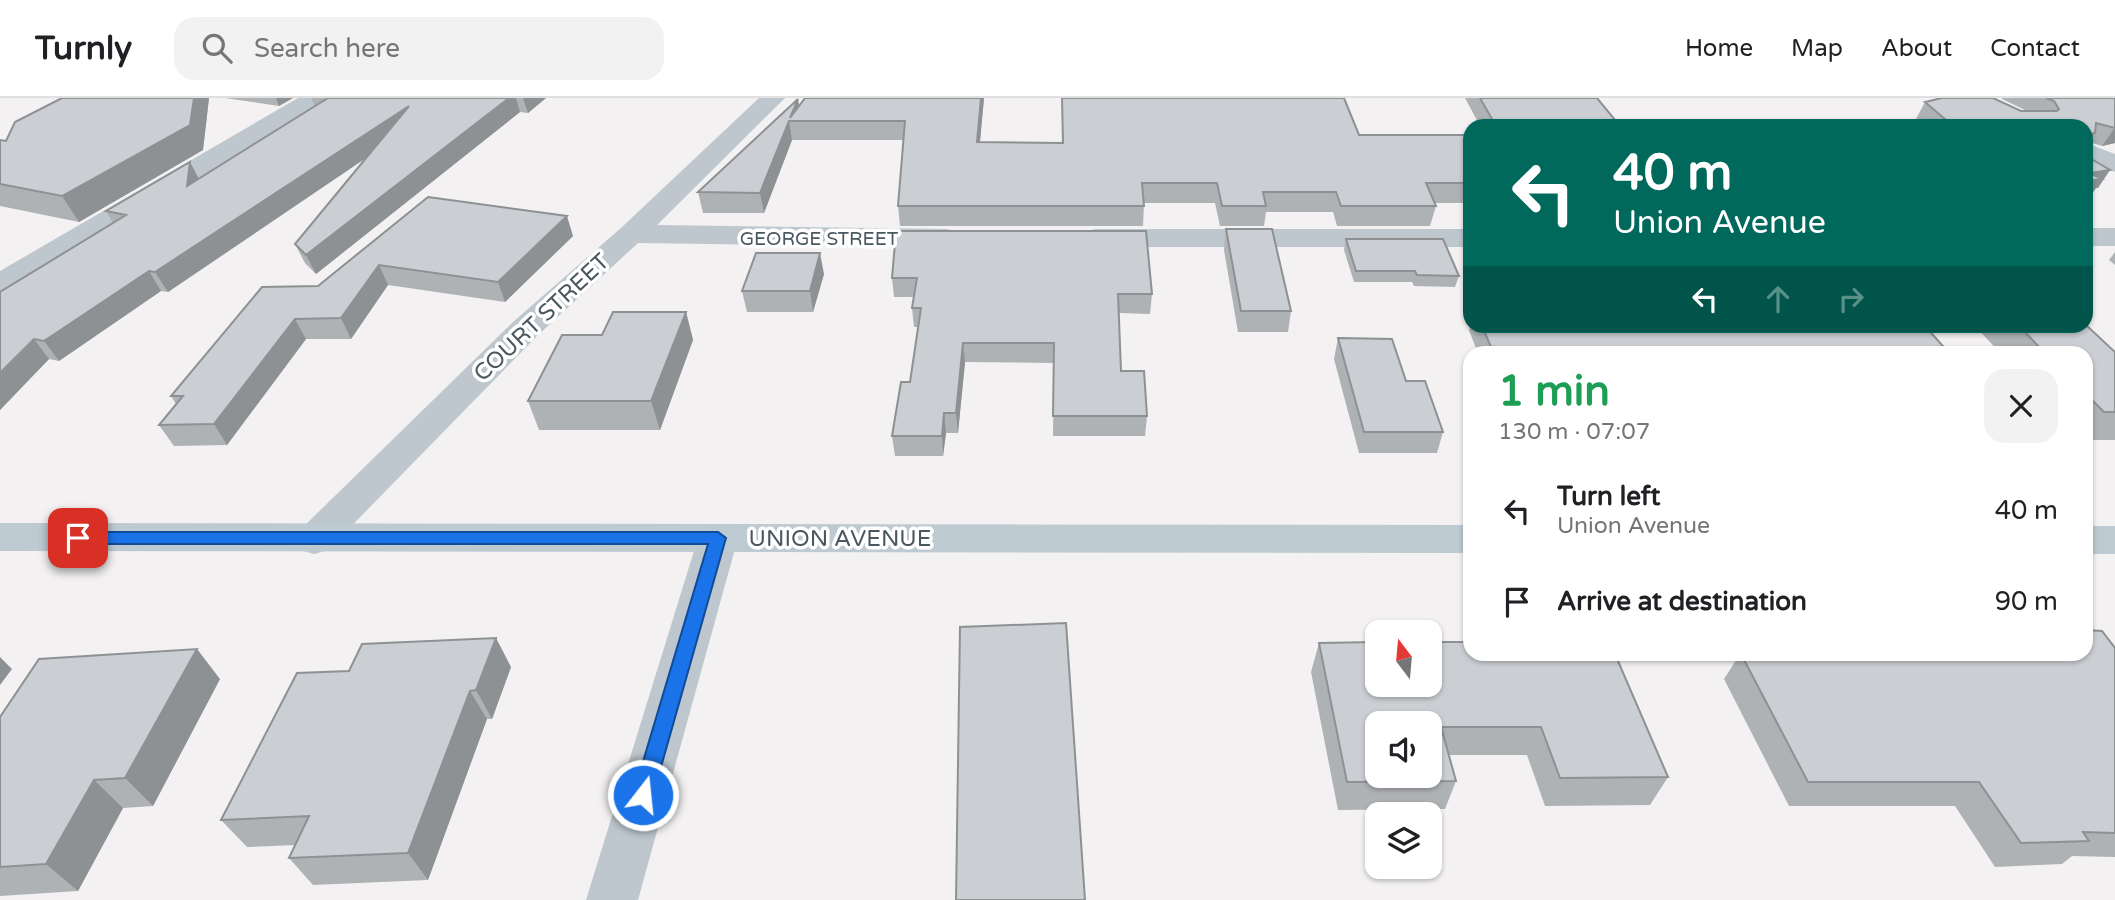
<!DOCTYPE html>
<html lang="en">
<head>
<meta charset="utf-8">
<style>
  body { margin:0; font-family:"Varela Round",sans-serif; background:#f2f2f2; color:#202124; height:100vh; display:flex; flex-direction:column; font-size:26px; white-space:nowrap }
  * { box-sizing:border-box; margin:0 }
  p { font-size:23px; color:#757577 }
  .icon { flex:none; width:38px; height:38px; fill:none; stroke:currentColor; stroke-width:2; stroke-linecap:round; stroke-linejoin:round }
  .map { position:relative; flex:1; overflow:hidden }
  .details { position:absolute; left:1463px; top:248px; width:630px; height:315px; display:flex; flex-direction:column; background:#fff; border-radius:21px; box-shadow:0 2px 5px #0004 }
  .details>* { flex:none }
  .banner { position:absolute; left:1463px; top:21px; width:630px; height:214px; border-radius:21px; box-shadow:0 2px 5px #0004; background:#00695c; color:#fff; overflow:hidden }
  .needle { width:46px; rotate:344deg }
  .buttons { position:absolute; left:1365px; top:522px; display:grid; gap:14px }
  .buttons a { display:grid; place-items:center; width:77px; height:77px; border-radius:14px; background:#fff; box-shadow:0 2px 5px #0004; font-size:35px }
  .pin { position:absolute; display:grid; place-items:center; width:60px; height:60px; color:#fff; margin:-30px; border-radius:14px; box-shadow:0 4px 10px #0006 }
  .me { position:absolute; width:77px; margin:-38px; rotate:16deg; stroke-linejoin:round; filter:drop-shadow(0 0 5px #0008) }
  .turn { display:flex; align-items:center; gap:24px; height:147px; padding:0 35px; font-size:32px }
  .turn .icon { width:91px; height:91px; stroke-width:2.5 }
  .turn b { display:block; font-size:49px; line-height:60px }
  .lanes { display:flex; align-items:center; height:66px; padding:0 35px; background:#0003; justify-content:center; gap:35px; direction:ltr }
  .lanes .off { opacity:.35 }
  .round { display:grid; place-items:center; flex:none; width:74px; height:74px; border-radius:21px; background:#f2f2f2 }
  .head { display:flex; align-items:center; justify-content:space-between; height:119px; padding:0 35px }
  h1 { font-size:42px; font-weight:700; line-height:52px; color:#1e9e55 }
  ul { padding:0; list-style:none }
  li { display:flex; align-items:center; gap:21px; height:91px; padding:0 35px }
  li div { flex:1 }
  li b { display:block; font-size:26px }
  li em { font-style:normal }
  header { display:flex; align-items:center; gap:42px; box-sizing:border-box; height:98px; padding:0 35px; background:#fff; border-bottom:2px solid #e0e0e0 }
  header strong { font-size:33px }
  nav { display:flex; gap:38px; margin-inline-start:auto; font-size:24px }
  .search { width:490px; height:63px; background:#f2f2f2; display:flex; align-items:center; gap:18px; box-sizing:border-box; padding:0 24px; border-radius:21px; color:#757577; font-size:26px }
  .map>svg:first-child { display:block }
  .lines { fill:none; stroke-linecap:round; stroke-linejoin:round }
  .minor { fill:#bdc7cd; fill-rule:evenodd }
  .tertiary { fill:#bdc7cd; fill-rule:evenodd }
  .secondary { fill:#becad1; fill-rule:evenodd }
  .wall { fill:#afb2b5 }
  .shaded-wall { fill:#8e9194 }
  .building { fill:#cbcfd3; stroke:#8e9194; stroke-width:2; fill-rule:evenodd }
  .route { fill:#1a73e8; stroke:#114b97; stroke-width:2 }
  .labels { text-anchor:middle; stroke-width:7; stroke-linejoin:round; paint-order:stroke }
  .far-street-label { font-size:19px; fill:#49575e; stroke:#fff }
  .street-label { font-size:23px; fill:#49575e; stroke:#fff }
</style>
</head>
<body>
<header>
<strong>Turnly</strong>
<div class="search"><svg class="icon" aria-label="search" viewBox="0 0 24 24"><circle cx="10" cy="10" r="6"/><path d="M15 15l6 6"/></svg>Search here</div>
<nav><a>Home</a><a>Map</a><a>About</a><a>Contact</a></nav>
</header>
<div class="map">
<svg width="2115" height="802" viewBox="0 0 2115 802">
  <rect width="100%" height="100%" fill="#f3f1f1"/>
  <g class="lines">
    <!-- minor -->
    <path class="minor" d="M298,0H328L325,5L11,193L0,195V173Z
      M759,0H785L657,127L947,131L957,134L962,140L957,146L947,149L638,145L537,238L328,452L314,456L300,452L294,442L300,432L513,224L621,130Z
      M2086,130H2115V148H2086Z
      M1095,131H1470V149H1095L1085,146L1080,140L1085,134Z
      M718,426L732,430L738,440L638,802H586L698,440L704,430Z"/>
    <!-- tertiary -->
    <path class="tertiary" d="M2086,45L2115,56V74L2086,63Z"/>
    <!-- secondary -->
    <path class="secondary" d="M0,425L1470,427V455L0,453Z
      M2086,428H2115V456H2086Z"/>
  </g>
  <!-- wall -->
  <path class="wall" d="M62,0H209L203,52L79,124L0,108V42L6,43Z
    M225,0H293L279,8Z
    M311,0H546L528,15L520,14L316,176L305,165L295,146L366,60L168,194L161,193L59,263L49,261L0,312V194L113,125L106,113L199,81L315,9Z
    M805,0H984L980,44L1063,45L1359,37H1470V105H1434L1436,108L1430,128H1337L1333,114H1266L1264,128H1220L1215,105H1144L1143,128H900L898,108L903,42H792L764,115H703L698,94L799,8Z
    M1465,0H1597L1620,28H1480Z
    M2002,0H2115V45L2102,48L2089,44L2086,28H1924L1916,21L1925,4L2027,13L2002,1Z
    M428,99L573,138L505,204L388,187L351,241H306L227,347L174,348L159,327L176,306L171,298L318,188Z
    M1226,131L1291,213L1288,234H1238L1224,152Z
    M896,133L1152,196L1150,216L1119,215L1121,273L1147,318L1145,338H1053L1054,265L965,264L958,335H946L943,358H895L892,338L910,284L918,229H914L912,210L914,199H894L892,180Z
    M1346,141L1459,178L1455,189L1414,188L1412,184H1354L1344,152Z
    M2115,154V167L2109,162Z
    M824,176L813,214H747L742,193Z
    M686,214L693,242L660,332H539L528,303L602,237Z
    M1470,227L1925,228L1950,256H1478L1469,232Z
    M1975,228H2086L2115,254V342H2086V256H2001Z
    M1338,240L1443,334L1437,355H1359L1334,261Z
    M1430,544L1668,679L1650,707L1545,708L1527,657H1449L1456,683L1445,711L1338,712L1311,574L1319,545Z
    M2115,550V759L2072,758L2062,766L1995,769L1955,708H1789L1724,581L1740,556H2086Z
    M511,569L492,621H487L428,782L313,787L289,760L295,747L247,749L221,722Z
    M220,581L153,708L123,710L78,793L0,798V619Z"/>
  <!-- shaded-wall -->
  <path class="shaded-wall" d="M194,0H209L203,52L79,124L62,98Z
    M276,0H293L279,8Z
    M509,0H516L520,14L316,176L306,157Z
    M523,0H546L528,15Z
    M981,0H984L978,64L977,44Z
    M798,1L801,20H790Z
    M409,8L416,26L168,194L155,174Z
    M789,23L792,42L764,115L760,95Z
    M2115,30V45L2102,48L2114,31Z
    M2095,35L2086,49V37Z
    M190,64L200,83L187,88Z
    M2110,72L2098,90H2096L2090,99L2086,100V81L2090,75Z
    M567,118L573,138L505,204L498,184Z
    M820,155L824,176L813,214L810,193Z
    M379,167L388,187L351,241L341,220Z
    M149,173L161,193L59,263L44,243Z
    M686,214L693,242L660,332L651,303Z
    M295,221L306,241L227,347L214,326Z
    M34,241L49,261L0,312V275Z
    M963,245L965,264L958,335L956,315Z
    M944,315L946,335L943,358L942,338Z
    M496,540L511,569L492,621L476,592Z
    M197,551L220,581L153,708L125,680Z
    M0,559L12,571L0,587Z
    M470,593L487,621L428,782L408,755Z
    M94,682L123,710L78,793L46,766Z"/>
  <!-- building -->
  <path class="building" d="M62,0H194L190,27L62,98L0,86V42L6,43L15,24Z
    M328,0H509L306,157L295,146L409,8L155,174L149,173L44,243L34,241L0,275V194L126,117L106,113L190,64L187,88Z
    M805,0H981L977,44L1063,45L1062,0H1344L1359,37H1470V85H1426L1436,108H1341L1336,94H1263L1266,108H1222L1217,85H1142L1144,108H898L905,23H789L760,95L698,94L798,1L790,20Z
    M1480,0H1597L1620,28H1496Z
    M1942,0H1993L2021,13H2057L2059,11L2054,3L2046,0H2115V30L2096,25L2095,35L2086,37V28H1953L1925,4Z
    M2086,58L2110,72L2090,75L2102,81L2086,83Z
    M428,99L567,118L498,184L379,167L341,220L295,221L214,326L159,327L183,298H171L262,189L318,188Z
    M1226,131H1272L1291,213H1241Z
    M896,133H1146L1152,196H1118L1121,273H1144L1147,318H1053L1054,245H963L956,315H944L942,338H892L901,284H910L921,210H912L917,180H892Z
    M1346,141H1443L1459,178L1417,177L1415,173H1356Z
    M756,155H820L810,193H742Z
    M613,214H686L651,303H528L562,237H602Z
    M2086,227L2115,254V314H2104L2086,296V256H2046L2019,228Z
    M1482,228H1925L1950,256H1494Z
    M1338,240L1392,241L1406,283H1425L1443,334H1364Z
    M1066,525L1085,802H956L960,529Z
    M2086,532L2102,533L2115,550V735L2083,734L2089,743L2021,745L1979,684H1808L1741,556H2086Z
    M496,540L476,592L470,593L408,755L289,760L309,718L221,722L297,575L349,573L362,546Z
    M1377,544V586H1430V544H1470V556H1615L1668,679L1560,680L1541,629H1441L1456,683L1347,684L1319,545ZM1377,625H1430V677H1377Z
    M197,551L125,680L94,682L46,766L0,769V619L39,561Z"/>
  <!-- route -->
  <path class="route" d="M78,434H718L726,440L653,697L650,703L643,706L636,703L633,697L708,446H78L70,440Z"/>
  <g class="labels">
    <!-- far-street labels -->
    <g class="far-street-label">
      <text x="819" y="147">GEORGE STREET</text>
    </g>
    <!-- street labels -->
    <g class="street-label">
      <text transform="translate(541 219) rotate(-43)" y="8">COURT STREET</text>
      <text x="840" y="448">UNION AVENUE</text>
    </g>
  </g>
</svg>
<div class="buttons">
<a><svg class="needle" viewBox="-14 -14 28 28"><path d="M0-13l5 13h-10z" fill="#e53935"/><path d="M0 13l5-13h-10z" fill="#757577"/></svg></a>
<a><svg class="icon" aria-label="sound" viewBox="0 0 24 24"><path d="M4 9h4l5-4v14l-5-4H4zM17 9q2 3 0 6"/></svg></a>
<a><svg class="icon" aria-label="layers" viewBox="0 0 24 24"><path d="M12 4l9 5-9 5-9-5zM3 14l9 5 9-5"/></svg></a>
</div>
<div class="pin" style="left:78px;top:440px;background:#d93025"><svg class="icon" aria-label="arrive" viewBox="0 0 24 24"><path d="M6 21V4h12l-3 4 3 4H6"/></svg></div>
<svg class="me" style="left:643px;top:697px" viewBox="-20 -20 40 40"><circle r="17" fill="#1a73e8" stroke="#fff" stroke-width="3"/><path d="M0-11L8 9 0 5-8 9z" fill="#fff"/></svg>
<div class="banner">
<div class="turn"><svg class="icon" aria-label="left" viewBox="0 0 24 24"><path d="M17 20v-9H6M10 6l-5 5 5 5"/></svg><div><b>40 m</b>Union Avenue</div></div>
<div class="lanes"><svg class="icon" aria-label="left" viewBox="0 0 24 24"><path d="M17 20v-9H6M10 6l-5 5 5 5"/></svg><svg class="icon off" aria-label="ahead" viewBox="0 0 24 24"><path d="M12 20V5M6 11l6-6 6 6"/></svg><svg class="icon off" aria-label="right" viewBox="0 0 24 24"><path d="M7 20v-9h11M14 6l5 5-5 5"/></svg></div>
</div>
<section class="details">
<div class="head"><div><h1>1 min</h1><p>130 m · 07:07</p></div><a class="round"><svg class="icon" aria-label="close" viewBox="0 0 24 24"><path d="M6 6l12 12M18 6L6 18"/></svg></a></div>
<ul>
<li><svg class="icon" aria-label="left" viewBox="0 0 24 24"><path d="M17 20v-9H6M10 6l-5 5 5 5"/></svg><div><b>Turn left</b><p>Union Avenue</p></div><em>40 m</em></li>
<li><svg class="icon" aria-label="arrive" viewBox="0 0 24 24"><path d="M6 21V4h12l-3 4 3 4H6"/></svg><div><b>Arrive at destination</b></div><em>90 m</em></li>
</ul>
</section>
</div>
</body>
</html>
